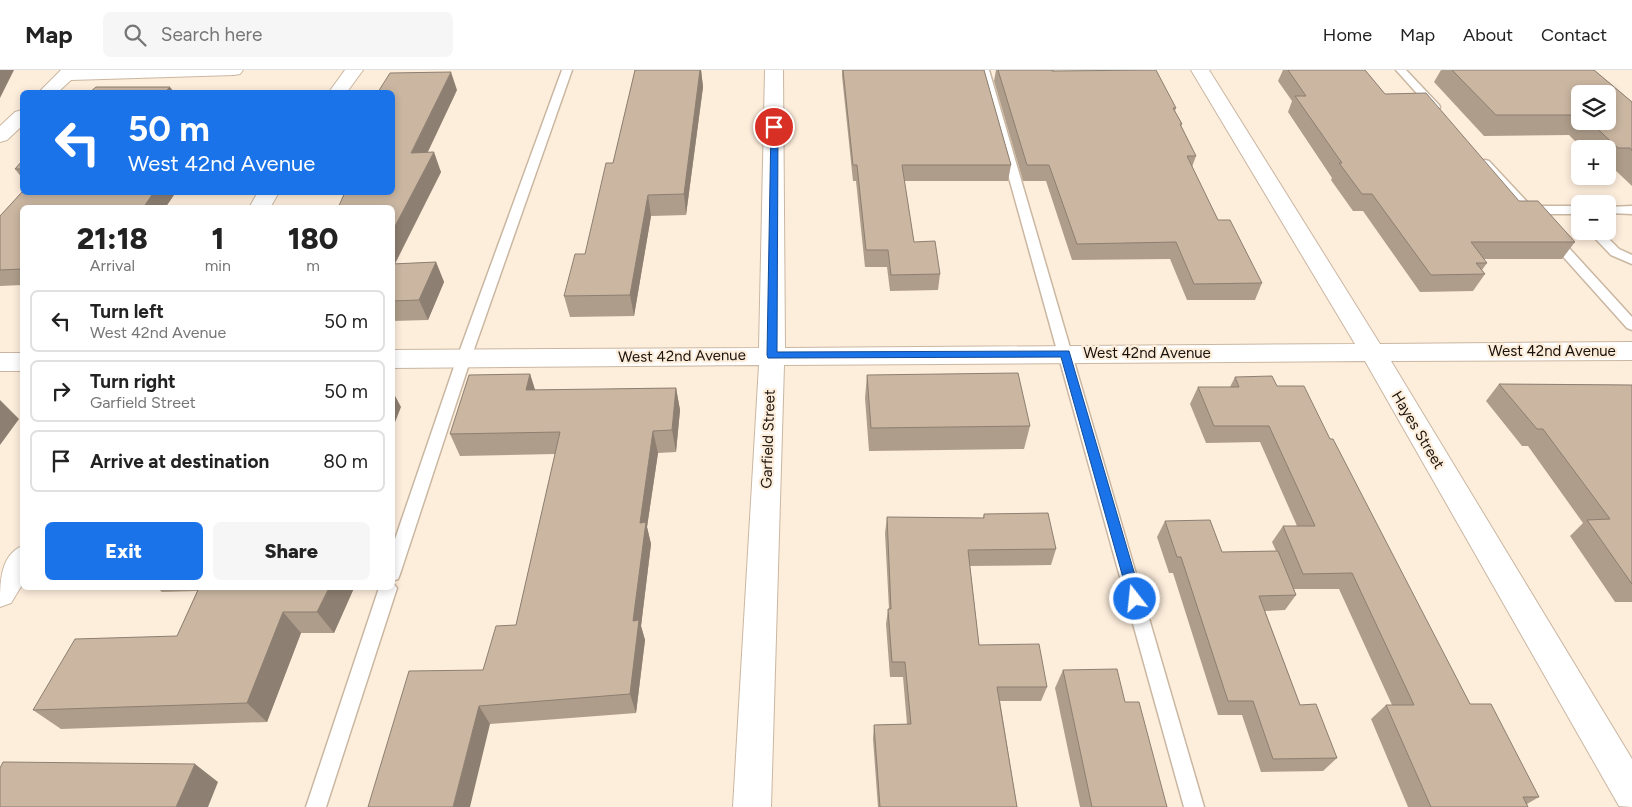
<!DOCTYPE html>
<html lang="en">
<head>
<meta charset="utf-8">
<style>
  body { margin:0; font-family:Figtree,sans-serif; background:#f6f6f6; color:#222; height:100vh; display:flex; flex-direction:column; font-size:19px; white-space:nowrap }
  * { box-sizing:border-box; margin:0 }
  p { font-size:16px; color:#767676 }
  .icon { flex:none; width:28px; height:28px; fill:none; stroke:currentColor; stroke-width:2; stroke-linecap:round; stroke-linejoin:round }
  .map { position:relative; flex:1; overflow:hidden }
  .drawer { position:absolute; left:20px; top:135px; width:375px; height:385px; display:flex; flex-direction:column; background:#fff; border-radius:8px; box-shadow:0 2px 8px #0003 }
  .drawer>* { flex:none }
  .top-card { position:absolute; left:20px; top:20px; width:375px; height:105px; border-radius:8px; box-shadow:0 2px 8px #0003; background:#1a73e8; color:#fff; overflow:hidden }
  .tools { position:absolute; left:1571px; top:15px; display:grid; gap:10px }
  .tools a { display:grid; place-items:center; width:45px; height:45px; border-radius:8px; background:#fff; box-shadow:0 2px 8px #0003; font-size:25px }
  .pin { position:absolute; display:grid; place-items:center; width:42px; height:42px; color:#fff; margin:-21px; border:2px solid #fff; border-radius:50%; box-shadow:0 1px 5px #0007 }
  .me { position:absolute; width:55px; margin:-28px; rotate:344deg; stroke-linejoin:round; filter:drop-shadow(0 0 4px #0008) }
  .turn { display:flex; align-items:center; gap:18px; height:105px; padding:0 25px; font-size:22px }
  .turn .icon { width:65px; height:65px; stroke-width:2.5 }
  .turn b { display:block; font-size:35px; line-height:42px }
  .eta { display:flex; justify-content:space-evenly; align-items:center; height:85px; text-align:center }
  .eta b { font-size:30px; font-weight:800; line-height:35px }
  .button { display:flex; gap:10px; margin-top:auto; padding:10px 25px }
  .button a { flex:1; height:58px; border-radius:8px; background:#1a73e8; color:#fff; font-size:20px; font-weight:800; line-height:58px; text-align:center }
  .button a+a { background:#f6f6f6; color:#222 }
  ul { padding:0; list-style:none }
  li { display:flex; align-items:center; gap:15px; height:62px; margin:0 10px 8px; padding:0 15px; border:2px solid #e0e0e0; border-radius:8px }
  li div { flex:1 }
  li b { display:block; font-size:19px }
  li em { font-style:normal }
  header { display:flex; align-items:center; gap:30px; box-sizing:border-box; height:70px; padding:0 25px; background:#fff; border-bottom:1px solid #e0e0e0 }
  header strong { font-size:24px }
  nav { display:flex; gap:28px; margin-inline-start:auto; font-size:18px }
  .search { width:350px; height:45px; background:#f6f6f6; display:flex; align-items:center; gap:12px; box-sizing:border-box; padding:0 18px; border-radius:8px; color:#767676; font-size:19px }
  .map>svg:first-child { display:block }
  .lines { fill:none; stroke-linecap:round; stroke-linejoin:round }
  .service-casing { stroke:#cab7a2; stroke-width:3 }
  .minor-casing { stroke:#cab7a2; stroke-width:2 }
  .service { fill:#fff; fill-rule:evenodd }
  .minor { fill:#fff; fill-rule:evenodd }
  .wall { fill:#ae9d8a; fill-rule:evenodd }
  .shaded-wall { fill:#8d7f71 }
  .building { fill:#cab6a1; stroke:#8d7f71 }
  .route { fill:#1a73e8; stroke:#114b97 }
  .labels { text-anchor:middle; stroke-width:4.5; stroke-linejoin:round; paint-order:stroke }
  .street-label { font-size:15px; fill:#19120b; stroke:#fdeddb }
</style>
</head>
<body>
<header>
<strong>Map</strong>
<div class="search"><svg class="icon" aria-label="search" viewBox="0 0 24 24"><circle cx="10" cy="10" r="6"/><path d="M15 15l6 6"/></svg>Search here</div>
<nav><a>Home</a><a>Map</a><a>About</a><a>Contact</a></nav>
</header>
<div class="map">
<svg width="1632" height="737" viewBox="0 0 1632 737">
  <rect width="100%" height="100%" fill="#fdeddb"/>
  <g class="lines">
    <defs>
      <path id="service" d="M562,0H572L471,288L400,504L398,509L392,511V478L457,288Z
        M979,0H989L1204,737H1184Z
        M1396,0H1406L1439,35L1440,37L1439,39H1431Z
        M1485,90L1489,91L1531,136H1580V144H1537L1540,147L1538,150H1530L1481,95L1479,93L1481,91Z
        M1632,136V144L1608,143V137Z
        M1588,161H1601L1619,179L1632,185V194L1611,185Z
        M1554,165L1558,166L1632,247V260L1627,258L1550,172L1548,169L1550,166Z
        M392,512L397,518L326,737H306L379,518H392Z"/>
      <path id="minor" d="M61,0H243L240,4L234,5L71,10L58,22H39Z
        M345,0H363L347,22H329Z
        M765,0H783L785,278L1355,274L1191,0H1209L1380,274L1632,272V290L1391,291L1632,689V737L1619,736L1365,291L784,295L771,737H733L759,295L392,298V280L759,278Z
        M22,40V56L7,70L0,72V56L15,42Z
        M258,122H279L270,138H249Z
        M0,283H22V301H0Z
        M22,476V515L11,533L0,537C0,512 0,486 22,476Z"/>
    </defs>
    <!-- service casing -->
    <use href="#service" class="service-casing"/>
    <!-- minor casing -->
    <use href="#minor" class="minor-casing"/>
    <!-- service -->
    <use href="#service" class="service"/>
    <!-- minor -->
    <use href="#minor" class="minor"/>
  </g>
  <!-- wall -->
  <path class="wall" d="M635,0H701L703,17L686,145L651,146L634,246L570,247L564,226L585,184L613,93Z
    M842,0H984L1011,95L1008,111H904L914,172L940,204L938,220L890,221L887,197H865L856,111H853L842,6Z
    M996,0H1052L1176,38L1175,41L1182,54L1181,56L1196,86L1192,97L1218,150L1262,213L1255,230H1187L1170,189L1072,190L1046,111H1023L994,11Z
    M1283,0H1365L1385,24L1519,131L1575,172L1562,189H1484L1487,193L1482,200L1485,204L1473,221L1420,222L1363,141H1353L1331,110L1332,108L1288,42L1292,31L1278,11Z
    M1441,0H1594L1632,32V116L1614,99H1608V79H1583L1569,65L1484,66L1434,12ZM1580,24L1608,51H1580Z
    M457,20L428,82L441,102L395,194L436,192L444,212L428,250L392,251V138Z
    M22,91V108L15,99Z
    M22,122H176L165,138H22V215L0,216V146Z
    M530,304L535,320L676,318L680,340L676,382L658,383L647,457L651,474L641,556L645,570L636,643L490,654L368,737L483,600L516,555L555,384L460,386L450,364Z
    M867,305L1030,356L1024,379L869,381L865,328Z
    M1235,307L1277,316L1330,369L1470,634L1539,727L1527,734L1528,737H1408L1371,649L1386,635H1392L1339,519H1294L1296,525L1285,540L1265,541L1300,635L1337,688L1323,701L1261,702L1242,645H1218L1173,503H1169L1157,467L1165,451L1222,482L1276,481L1272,472L1283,456H1297L1260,372L1206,373L1190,334L1198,317H1230Z
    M1499,314L1632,315V532H1615L1570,466L1583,453L1528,376H1522L1486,331Z
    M984,444L1056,479L1051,495L970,496L979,575L1047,617L1041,631H1000L1017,737H878L873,669L874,655L907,654L903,607H890L886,554L888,539H889L885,463L887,447L983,448Z
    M157,518H354L334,563H301L267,652L61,659L33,640L177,566L197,521L162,522Z
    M1063,600L1125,632L1167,737H1080L1055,618Z"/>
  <!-- shaded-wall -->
  <path class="shaded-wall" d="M0,0H14L0,28Z
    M700,0H701L703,17L686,145L684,124Z
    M451,2L457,20L418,102L411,83Z
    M170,17L174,22H165Z
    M434,82L441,102L392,199V162Z
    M154,122H176L165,138H143Z
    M648,125L651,146L634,246L630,225Z
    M436,192L444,212L428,250L419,230Z
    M530,304L537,326L526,320Z
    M676,318L680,340L676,382L672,360Z
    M392,320L401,337L392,360Z
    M0,330L19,349L0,375Z
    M653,361L658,383L647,457L651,474L641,556L645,570L636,643L630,624L633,551L640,453Z
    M329,518H354L334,563L317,542Z
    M283,542L301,563L267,652L247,633Z
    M479,636L490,654L470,737H453Z
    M195,694L218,712L208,737H176Z"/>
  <!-- building -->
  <path class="building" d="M635,0H700L684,124L648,125L630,225L564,226L575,184H585L606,93H613Z
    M843,0H984L1011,95H902L914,172L935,171L940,204L891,205L888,180H866L857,95H853Z
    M998,0H1052V1L1156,0L1176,38H1173L1182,54H1180L1196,86H1187L1218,150H1230L1262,213L1194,214L1176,172L1077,174L1049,95H1027Z
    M1288,0H1365L1385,24L1426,23L1519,131H1538L1575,172H1471L1487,193H1476L1485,204L1431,205L1372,124H1362L1339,93H1342L1295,26H1306Z
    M1452,0H1594L1632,32V81L1630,78H1618L1589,51H1608V24H1580V45H1496Z
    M451,2L411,83L434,82L392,162V138H338L345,122H392V22H378L390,3Z
    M96,17H170L165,22H90Z
    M22,91V99H15Z
    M22,122H154L143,138H22V199L0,200V146Z
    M436,192L419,230L392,231V194Z
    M1018,303L1030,356L871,358L867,305Z
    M530,304L526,320L676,318L672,360L653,361L640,453L646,452L633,551L639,550L630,624L479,636L453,737H368L409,601L483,600L496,556L516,555L560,362L450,364L469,305Z
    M1272,306L1277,316H1304L1330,369H1333L1470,634H1491L1539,727H1523L1528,737H1431L1386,635H1414L1352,503L1303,504L1283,456H1315L1269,356H1214L1198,317H1239L1235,307Z
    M1499,314L1632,315V514L1587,450L1610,449L1543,359H1537Z
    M1048,443L1056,479L968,480L979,575L1039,574L1047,617H997L1017,737H880L874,655L911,654L905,592H892L888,539H891L887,447L984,448V444Z
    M1210,450L1222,482L1278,481L1296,525L1259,526L1300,635L1316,634L1337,688L1273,689L1253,631H1228L1181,487H1177L1165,451Z
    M199,518H329L317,542H283L247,633L33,640L75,569L177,566Z
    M1117,599L1125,632H1139L1167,737H1092L1063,600Z
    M3,692L195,694L176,737H0V698Z"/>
  <!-- route -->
  <path class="route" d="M771,55L778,57L777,282L1069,281L1142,529L1140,533L1135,535L1131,533L1129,529L1061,287L768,288L767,285Z"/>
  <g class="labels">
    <!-- street labels -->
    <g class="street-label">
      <text x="1552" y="286">West 42nd Avenue</text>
      <text x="1147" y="288">West 42nd Avenue</text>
      <text transform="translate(682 286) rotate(-1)" y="5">West 42nd Avenue</text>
      <text transform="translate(1418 360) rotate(59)" y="5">Hayes Street</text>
      <text transform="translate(768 369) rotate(-88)" y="5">Garfield Street</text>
    </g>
  </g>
</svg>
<div class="tools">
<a><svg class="icon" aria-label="layers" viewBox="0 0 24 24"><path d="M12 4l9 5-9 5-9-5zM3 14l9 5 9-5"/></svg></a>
<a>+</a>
<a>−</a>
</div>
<div class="pin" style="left:774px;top:57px;background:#d93025"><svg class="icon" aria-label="arrive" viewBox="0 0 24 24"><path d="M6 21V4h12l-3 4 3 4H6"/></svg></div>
<svg class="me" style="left:1135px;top:529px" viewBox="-20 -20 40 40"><circle r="17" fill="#1a73e8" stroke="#fff" stroke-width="3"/><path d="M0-11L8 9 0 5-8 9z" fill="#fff"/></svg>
<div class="top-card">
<div class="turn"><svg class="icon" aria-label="left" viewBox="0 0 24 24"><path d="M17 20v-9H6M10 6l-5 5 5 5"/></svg><div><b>50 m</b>West 42nd Avenue</div></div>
</div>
<section class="drawer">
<div class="eta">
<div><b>21:18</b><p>Arrival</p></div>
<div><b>1</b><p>min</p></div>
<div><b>180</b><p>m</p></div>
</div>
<ul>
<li><svg class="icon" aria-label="left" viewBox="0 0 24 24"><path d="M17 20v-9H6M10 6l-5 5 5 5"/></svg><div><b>Turn left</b><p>West 42nd Avenue</p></div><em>50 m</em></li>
<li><svg class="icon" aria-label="right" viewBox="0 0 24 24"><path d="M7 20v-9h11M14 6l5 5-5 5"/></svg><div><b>Turn right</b><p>Garfield Street</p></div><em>50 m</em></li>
<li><svg class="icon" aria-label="arrive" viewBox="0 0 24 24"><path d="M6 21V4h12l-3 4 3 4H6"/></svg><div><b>Arrive at destination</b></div><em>80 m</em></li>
</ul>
<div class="button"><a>Exit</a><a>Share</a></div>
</section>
</div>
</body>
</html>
